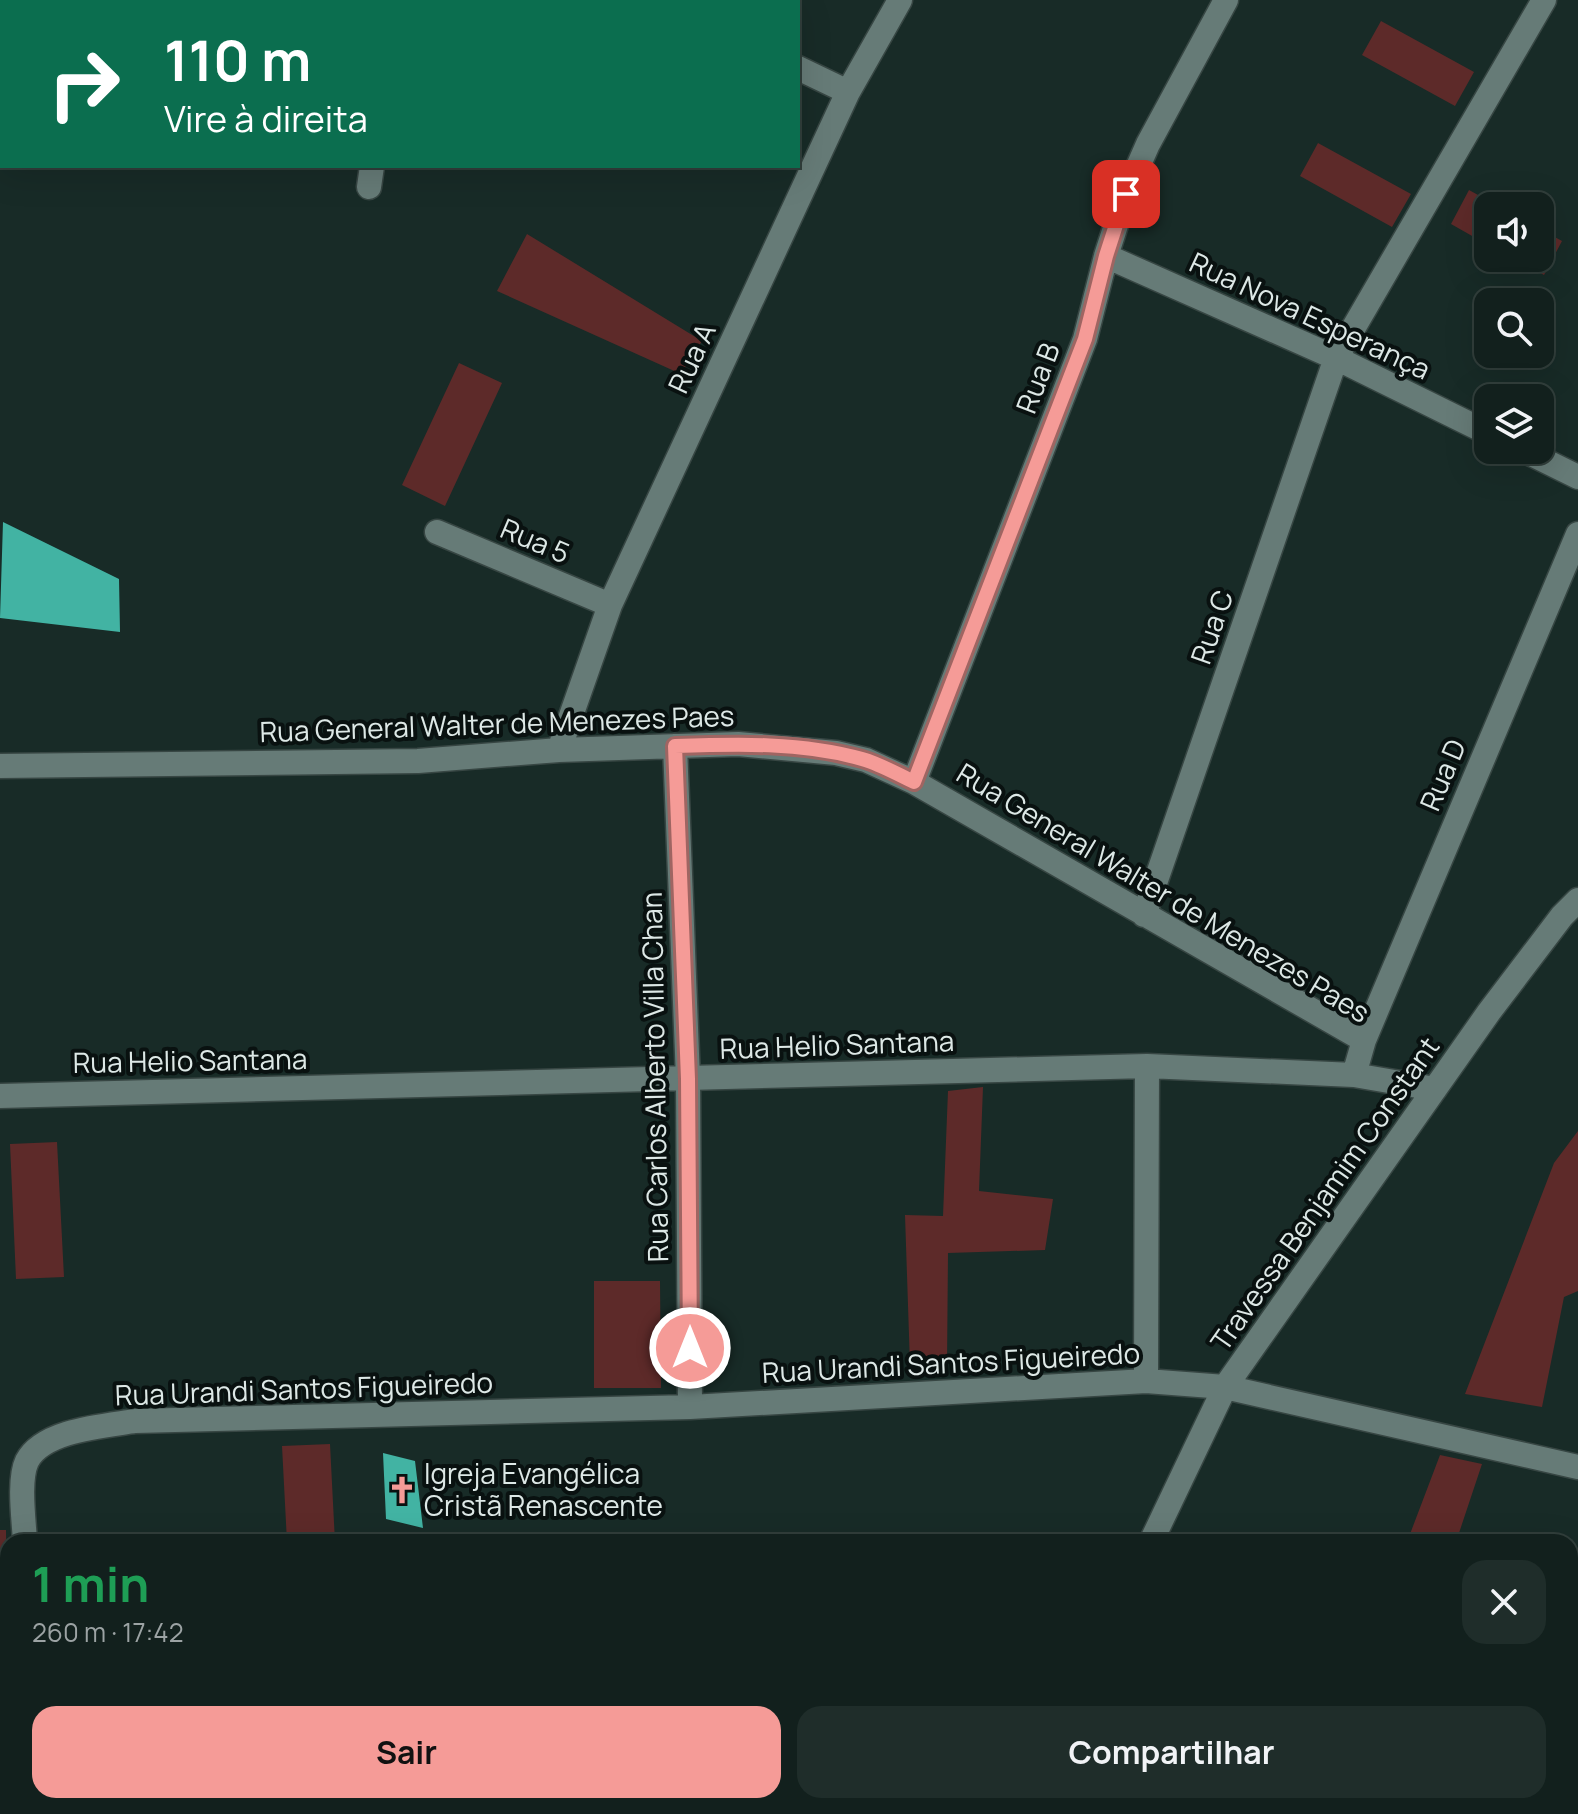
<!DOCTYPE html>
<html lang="pt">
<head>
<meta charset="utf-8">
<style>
  body { margin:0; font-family:Manrope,sans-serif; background:#1f2d2a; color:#f1f3f6; height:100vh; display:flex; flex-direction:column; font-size:30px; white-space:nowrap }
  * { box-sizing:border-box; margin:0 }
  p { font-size:26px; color:#9ca3a4 }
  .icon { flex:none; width:44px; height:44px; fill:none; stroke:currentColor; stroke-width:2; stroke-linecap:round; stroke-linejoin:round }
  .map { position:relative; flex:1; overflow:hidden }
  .details { position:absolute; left:0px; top:1534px; width:1578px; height:280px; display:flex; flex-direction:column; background:#12201d; border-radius:24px 24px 0 0; box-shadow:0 8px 32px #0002,0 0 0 2px #313e3b }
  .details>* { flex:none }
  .guide { position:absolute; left:0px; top:0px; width:800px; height:168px; box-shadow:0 8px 32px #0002,0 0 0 2px #313e3b; background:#0b6e4f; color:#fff; overflow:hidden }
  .tools { position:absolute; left:1474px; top:192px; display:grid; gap:16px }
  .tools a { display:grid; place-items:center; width:80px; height:80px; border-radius:16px; background:#12201d; box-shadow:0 8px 32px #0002,0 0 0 2px #313e3b; font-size:40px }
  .pin { position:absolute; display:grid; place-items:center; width:68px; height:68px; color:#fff; margin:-34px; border-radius:16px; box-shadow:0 4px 12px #0006 }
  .me { position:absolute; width:88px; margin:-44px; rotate:0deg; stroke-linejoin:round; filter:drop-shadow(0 0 6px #0008) }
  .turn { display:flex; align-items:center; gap:28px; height:168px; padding:0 32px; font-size:36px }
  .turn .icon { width:104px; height:104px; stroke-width:2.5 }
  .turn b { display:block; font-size:56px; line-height:68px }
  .round { display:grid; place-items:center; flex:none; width:84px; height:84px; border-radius:24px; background:#1f2d2a }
  .headline { display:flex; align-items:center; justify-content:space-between; height:136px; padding:0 32px }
  h1 { font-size:48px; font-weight:700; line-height:60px; color:#1e9e55 }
  .primary-button { display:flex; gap:16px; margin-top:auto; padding:16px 32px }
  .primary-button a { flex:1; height:92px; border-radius:24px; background:#f59b97; color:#111; font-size:32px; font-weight:700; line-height:92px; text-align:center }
  .primary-button a+a { background:#1f2d2a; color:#f1f3f6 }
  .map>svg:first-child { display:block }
  .green { fill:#5d2a29 }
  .building { fill:#42b3a3 }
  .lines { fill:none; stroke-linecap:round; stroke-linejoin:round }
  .minor-casing { stroke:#374643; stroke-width:27 }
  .minor { stroke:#667b77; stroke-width:24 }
  .route-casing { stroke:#9f6562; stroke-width:20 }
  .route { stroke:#f59b97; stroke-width:14 }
  .labels { text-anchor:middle; stroke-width:8; stroke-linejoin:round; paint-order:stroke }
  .street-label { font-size:28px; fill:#dde8e6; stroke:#091110 }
  .poi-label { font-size:28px; fill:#dde8e6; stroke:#091110; text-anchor:start }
</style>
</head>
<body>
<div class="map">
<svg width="1578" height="1814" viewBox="0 0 1578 1814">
  <rect width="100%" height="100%" fill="#182b27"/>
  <!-- green -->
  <path class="green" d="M1381,21L1474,72L1455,106L1362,55Z
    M1318,143L1411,194L1392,227L1300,176Z
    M1469,190L1498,206H1488V245L1451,224Z
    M1540,229L1562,241L1544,275L1513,258H1540Z
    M527,234L702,341L681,374L497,291Z
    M459,363L502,383L445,506L402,485Z
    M983,1087L979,1191L1053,1199L1045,1250L948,1253L947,1366L910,1365L905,1215L943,1216L948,1091Z
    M1578,1131V1291L1564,1297L1542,1407L1465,1394L1554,1163Z
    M57,1142L64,1277L16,1279L10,1144Z
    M594,1281H660L661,1388H594Z
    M330,1444L335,1542H287L282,1446Z
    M1440,1455L1482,1464L1456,1542H1407Z
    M0,1530H6L8,1752L0,1751Z"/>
  <!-- building -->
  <path class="building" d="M3,522L119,579L120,632L0,618Z
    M383,1453L415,1461L423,1528L386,1519Z"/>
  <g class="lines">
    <defs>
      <path id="minor" d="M631,0L637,2
        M396,2V0
        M798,68L848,92
        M369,187L372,166
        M1106,256L1336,358L1488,433
        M1523,450L1578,477
        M437,532L610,605
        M675,746L688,1079L690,1407
        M559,750L610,605L848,92L900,0
        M0,766L418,761L559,750L738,744L836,753L866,760L914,782L1364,1040L1354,1075
        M914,782L1085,339L1106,256L1126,194L1148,144L1226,0
        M1144,915L1336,358L1544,0
        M1364,1040L1578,534
        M0,1096L1147,1066L1354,1075L1435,1089
        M1146,1381L1147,1066
        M25,1542C24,1521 18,1480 27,1461C43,1430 104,1426 135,1421L690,1407L1146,1381L1225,1387L1578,1467
        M1151,1542L1225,1387L1489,1012L1562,916L1578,900
        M0,1770L8,1769
        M1248,1806L1273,1814
        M922,1814L1061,1806
        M1082,1814L1084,1806"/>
    </defs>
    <!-- minor casing -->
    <use href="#minor" class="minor-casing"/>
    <!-- minor -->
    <use href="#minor" class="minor"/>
  </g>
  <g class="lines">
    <defs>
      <path id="route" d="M690,1348L688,1079L675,746C738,744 802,742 862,759C880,764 897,774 914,782L1085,339L1106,256L1126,194"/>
    </defs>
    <!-- route casing -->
    <use href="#route" class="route-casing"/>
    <!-- route -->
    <use href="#route" class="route"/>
  </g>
  <!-- icons -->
  <defs>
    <symbol id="church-bare" viewBox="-9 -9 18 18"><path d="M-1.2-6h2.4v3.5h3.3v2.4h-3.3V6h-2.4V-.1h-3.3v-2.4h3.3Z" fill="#f59b97" stroke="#091110" stroke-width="2.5" paint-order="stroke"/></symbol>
  </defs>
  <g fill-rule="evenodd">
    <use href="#church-bare" x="382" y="1470" width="40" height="40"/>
  </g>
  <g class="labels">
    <!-- street labels -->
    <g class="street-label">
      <text transform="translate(1310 316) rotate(25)" y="10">Rua Nova Esperança</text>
      <text transform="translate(692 358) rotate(-65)" y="10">Rua A</text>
      <text transform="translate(1038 378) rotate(-69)" y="10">Rua B</text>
      <text transform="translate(535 541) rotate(23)" y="10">Rua 5</text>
      <text transform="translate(1212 627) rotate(-71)" y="10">Rua C</text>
      <text transform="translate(497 724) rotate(-2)" y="10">Rua General Walter de Menezes Paes</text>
      <text transform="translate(1443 775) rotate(-67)" y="10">Rua D</text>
      <text transform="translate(1163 893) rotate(31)" y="10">Rua General Walter de Menezes Paes</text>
      <text transform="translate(837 1045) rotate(-2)" y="10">Rua Helio Santana</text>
      <text transform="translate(190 1061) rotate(-1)" y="10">Rua Helio Santana</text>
      <text transform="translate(655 1077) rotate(-91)" y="10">Rua Carlos Alberto Villa Chan</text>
      <text transform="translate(1325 1194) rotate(-55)" y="10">Travessa Benjamim Constant</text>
      <text transform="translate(951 1363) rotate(-3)" y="10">Rua Urandi Santos Figueiredo</text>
      <text transform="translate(304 1389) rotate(-2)" y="10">Rua Urandi Santos Figueiredo</text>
    </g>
    <!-- poi labels -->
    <g class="poi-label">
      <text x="424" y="1484">Igreja Evangélica<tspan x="424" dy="32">Cristã Renascente</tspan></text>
    </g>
  </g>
</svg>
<div class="tools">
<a><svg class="icon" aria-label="sound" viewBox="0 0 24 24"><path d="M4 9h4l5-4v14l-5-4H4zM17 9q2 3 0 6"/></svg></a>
<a><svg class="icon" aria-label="search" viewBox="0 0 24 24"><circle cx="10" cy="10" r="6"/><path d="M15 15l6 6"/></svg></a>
<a><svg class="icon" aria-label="layers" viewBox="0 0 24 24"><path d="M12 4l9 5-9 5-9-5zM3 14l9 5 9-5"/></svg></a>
</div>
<div class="pin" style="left:1126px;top:194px;background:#d93025"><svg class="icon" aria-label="arrive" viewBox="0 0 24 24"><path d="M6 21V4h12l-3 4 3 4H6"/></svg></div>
<svg class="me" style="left:690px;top:1348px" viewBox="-20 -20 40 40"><circle r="17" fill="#f59b97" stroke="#fff" stroke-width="3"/><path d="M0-11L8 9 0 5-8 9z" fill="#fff"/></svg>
<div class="guide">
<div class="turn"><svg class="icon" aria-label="right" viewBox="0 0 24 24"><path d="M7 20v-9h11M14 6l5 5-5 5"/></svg><div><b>110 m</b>Vire à direita</div></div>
</div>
<section class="details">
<div class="headline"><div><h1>1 min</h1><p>260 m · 17:42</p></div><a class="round"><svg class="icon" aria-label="close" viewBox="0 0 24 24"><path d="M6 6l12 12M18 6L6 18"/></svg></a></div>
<div class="primary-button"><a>Sair</a><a>Compartilhar</a></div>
</section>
</div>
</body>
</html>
